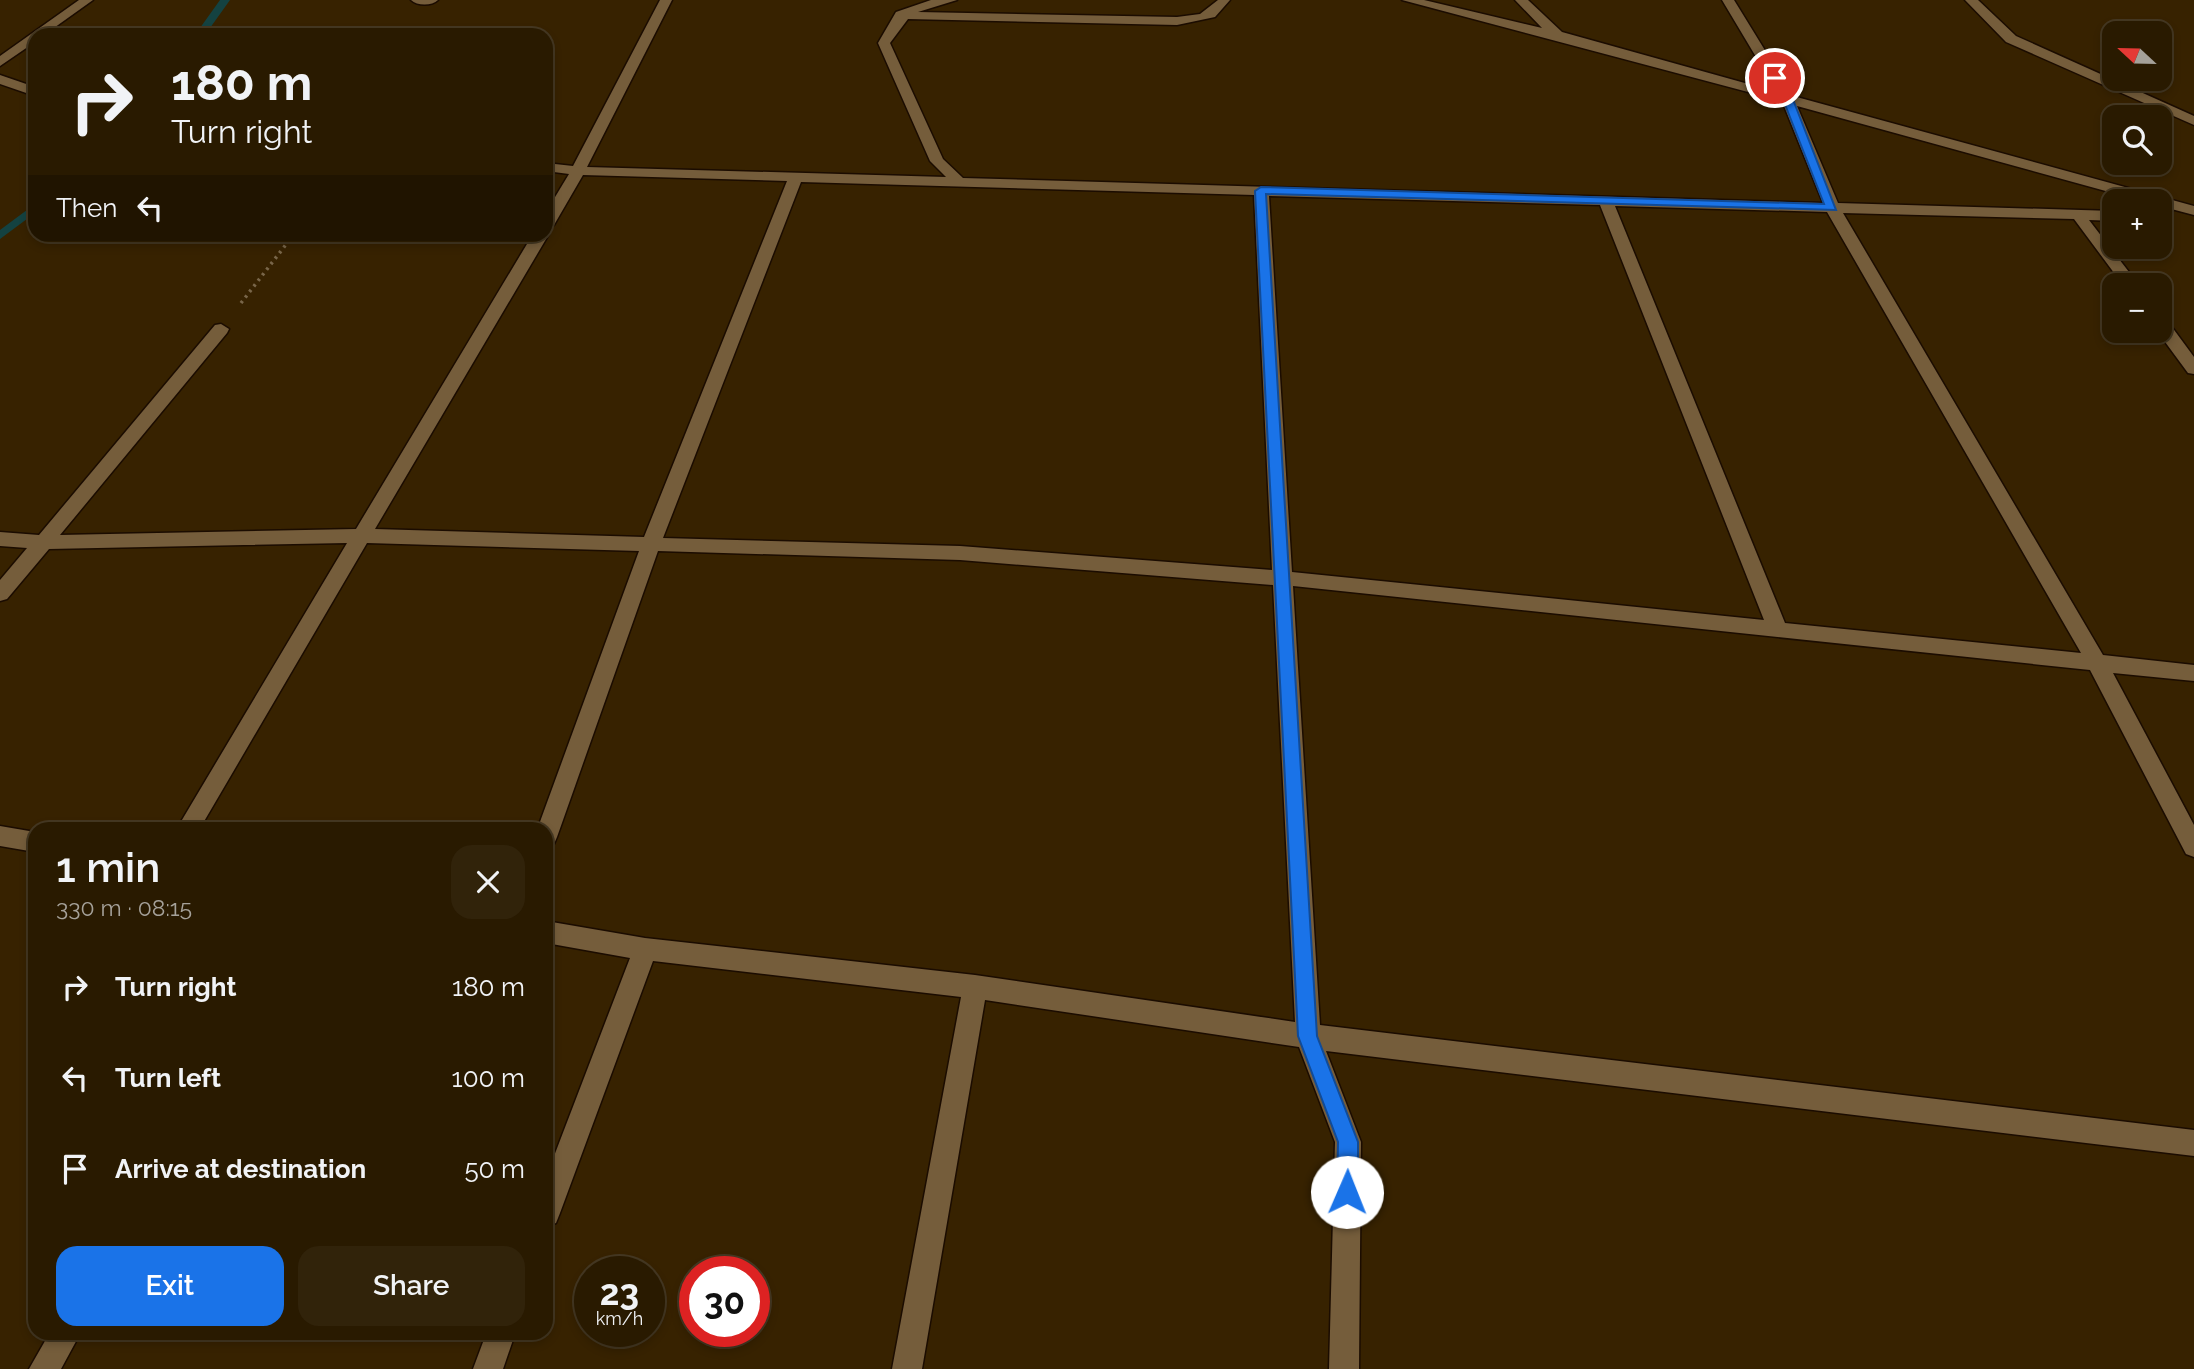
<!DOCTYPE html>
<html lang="en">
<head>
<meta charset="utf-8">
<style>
  body { margin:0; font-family:Raleway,sans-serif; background:#31230a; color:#f1f3f6; height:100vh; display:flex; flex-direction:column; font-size:26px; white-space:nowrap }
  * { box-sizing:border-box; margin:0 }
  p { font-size:23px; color:#a5a199 }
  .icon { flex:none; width:38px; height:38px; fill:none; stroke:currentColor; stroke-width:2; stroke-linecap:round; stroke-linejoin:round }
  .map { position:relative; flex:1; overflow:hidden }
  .sheet { position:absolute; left:28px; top:822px; width:525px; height:518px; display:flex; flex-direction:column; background:#291a00; border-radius:21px; box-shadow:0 4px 10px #0003,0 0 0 2px #453822 }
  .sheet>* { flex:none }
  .hud { position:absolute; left:28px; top:28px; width:525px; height:214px; border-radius:21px; box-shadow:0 4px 10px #0003,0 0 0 2px #453822; background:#291a00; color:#f1f3f6; overflow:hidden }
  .needle { width:46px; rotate:292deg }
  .controls { position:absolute; left:2102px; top:21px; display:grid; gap:14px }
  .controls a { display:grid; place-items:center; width:70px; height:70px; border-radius:14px; background:#291a00; box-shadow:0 4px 10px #0003,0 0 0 2px #453822; font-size:35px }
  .speed { position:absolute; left:574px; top:1256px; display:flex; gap:14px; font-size:35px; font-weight:700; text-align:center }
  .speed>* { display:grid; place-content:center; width:91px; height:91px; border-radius:50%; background:#291a00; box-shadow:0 4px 10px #0003,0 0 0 2px #453822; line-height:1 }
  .speed small { font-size:18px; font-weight:400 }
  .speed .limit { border:10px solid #d22; background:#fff; color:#111 }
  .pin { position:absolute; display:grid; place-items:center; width:60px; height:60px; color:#fff; margin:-30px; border:4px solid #fff; border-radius:50%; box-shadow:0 2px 7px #0007 }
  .me { position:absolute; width:77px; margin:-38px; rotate:1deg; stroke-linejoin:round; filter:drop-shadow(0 0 5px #0008) }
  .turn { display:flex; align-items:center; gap:24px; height:147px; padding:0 28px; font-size:32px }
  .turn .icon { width:91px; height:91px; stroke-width:2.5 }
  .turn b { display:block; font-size:49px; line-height:60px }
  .then { display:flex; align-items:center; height:66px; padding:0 28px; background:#0003; gap:14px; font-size:26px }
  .round { display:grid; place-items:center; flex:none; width:74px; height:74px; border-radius:21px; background:#31230a }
  .head { display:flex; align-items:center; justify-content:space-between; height:119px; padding:0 28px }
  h1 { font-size:42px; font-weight:600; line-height:52px }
  .action { display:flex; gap:14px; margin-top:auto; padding:14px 28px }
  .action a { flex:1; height:80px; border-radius:21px; background:#1a73e8; color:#fff; font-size:28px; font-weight:600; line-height:80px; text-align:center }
  .action a+a { background:#31230a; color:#f1f3f6 }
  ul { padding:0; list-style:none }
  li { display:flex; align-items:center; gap:21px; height:91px; padding:0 28px }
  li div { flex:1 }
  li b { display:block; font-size:26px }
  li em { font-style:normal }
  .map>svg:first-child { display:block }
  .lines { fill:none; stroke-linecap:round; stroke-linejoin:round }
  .stream { fill:#144241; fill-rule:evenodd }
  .street-casing { stroke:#1b0c00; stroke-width:3 }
  .path-far1 { stroke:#796649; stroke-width:2.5; stroke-dasharray:2.5 3.5; stroke-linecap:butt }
  .path { stroke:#796649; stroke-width:3.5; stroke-dasharray:2.5 4.5; stroke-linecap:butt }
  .street { fill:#755d3b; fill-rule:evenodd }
  .route { fill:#1a73e8; stroke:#114b97; stroke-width:2 }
</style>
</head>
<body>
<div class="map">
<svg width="2194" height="1369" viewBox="0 0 2194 1369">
  <rect width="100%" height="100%" fill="#372200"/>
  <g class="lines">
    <!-- stream -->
    <path class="stream" d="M220,0H230L205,35H195Z
      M35,204V213L0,239V230Z"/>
    <defs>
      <path id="street" d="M79,0H93L44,35H35V42L0,66V56Z
        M411,0H438C432,6 417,6 411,0Z
        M660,0H672L587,167L946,177L930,161L878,43L896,12L931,0H957L918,12L1177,17L1200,14L1218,0H1230L1215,17L1177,25L908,19L890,43L943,159L963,178L1823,203L1782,101L1402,0H1424L1542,28L1515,0H1528L1562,32L1777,92L1722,0H1734L1793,96L2194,206V215L2160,206V201H2142L1797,106L1838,203L2114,211V221L2089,220L2139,285H2123L2074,219L1843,213L2103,655L2194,665V681L2113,673L2194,825V857L2186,854L2090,670L1293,586L1320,1025L2194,1130V1156L1326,1051L1361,1142L1359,1369H1329L1335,1142L1299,1047L985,1000L922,1369H892L961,997L653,961L560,1213L556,1223L546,1227V1177L630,958L546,943V921L645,938L975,975L1295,1022L1273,585L960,560L658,551L557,837L554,844L546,847V830H537L639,551L367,543L199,830H176L347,543L49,549L7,599L0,601V580L27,548L0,546V532L39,535L215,325L221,324L229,329L227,333L60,535L356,529L533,234H546V231L549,234L375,529L644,537L787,181L583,175L554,225L546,230V212L569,174L546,171V163L573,166ZM801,182L1254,195L1272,570L960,546L663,538ZM1269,196L1600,205L1764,620L1292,572ZM1615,206L1827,212L2081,653L1785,623Z
        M1965,0H1978L2016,36L2194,116V125L2006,42Z
        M0,75L35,87V96L0,84Z
        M2160,318L2166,319L2194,357V374L2188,373L2157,331Z
        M0,826L35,832V852L0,846Z
        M49,1334H80L61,1369H29Z
        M486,1334H515L503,1369H473Z"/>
    </defs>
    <!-- street casing -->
    <use href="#street" class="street-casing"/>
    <!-- path-far1 -->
    <path class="path-far1" d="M290,239L294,234"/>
    <!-- path -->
    <path class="path" d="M241,303L291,238"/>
    <!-- street -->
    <use href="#street" class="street"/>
  </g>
  <!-- route -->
  <path class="route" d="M1775,75L1792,97L1836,210L1266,194L1317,1036L1358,1142V1192L1355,1200L1347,1203L1340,1200L1337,1192L1338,1142L1298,1036L1255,191L1261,187L1824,204L1782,97L1770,78Z"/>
</svg>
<div class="controls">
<a><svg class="needle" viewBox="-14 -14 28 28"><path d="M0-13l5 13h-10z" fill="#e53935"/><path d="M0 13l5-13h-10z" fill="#a5a199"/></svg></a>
<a><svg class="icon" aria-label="search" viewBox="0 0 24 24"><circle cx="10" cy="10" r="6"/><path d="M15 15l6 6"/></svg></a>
<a>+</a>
<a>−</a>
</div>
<div class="speed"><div>23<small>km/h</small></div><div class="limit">30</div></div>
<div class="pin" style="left:1775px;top:78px;background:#d93025"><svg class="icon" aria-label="arrive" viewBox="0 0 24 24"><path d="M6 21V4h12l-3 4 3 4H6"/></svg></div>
<svg class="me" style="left:1347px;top:1192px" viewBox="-20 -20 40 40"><circle r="19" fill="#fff"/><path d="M0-13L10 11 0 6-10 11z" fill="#1a73e8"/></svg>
<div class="hud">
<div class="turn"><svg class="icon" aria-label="right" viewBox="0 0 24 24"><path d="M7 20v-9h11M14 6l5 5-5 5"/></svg><div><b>180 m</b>Turn right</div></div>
<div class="then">Then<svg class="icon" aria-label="left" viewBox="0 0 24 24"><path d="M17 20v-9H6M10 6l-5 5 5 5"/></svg></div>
</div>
<section class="sheet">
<div class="head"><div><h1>1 min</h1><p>330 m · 08:15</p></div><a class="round"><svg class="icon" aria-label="close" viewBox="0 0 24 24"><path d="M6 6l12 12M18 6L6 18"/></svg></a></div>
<ul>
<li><svg class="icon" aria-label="right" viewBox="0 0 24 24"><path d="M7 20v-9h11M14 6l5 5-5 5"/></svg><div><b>Turn right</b></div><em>180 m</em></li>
<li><svg class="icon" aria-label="left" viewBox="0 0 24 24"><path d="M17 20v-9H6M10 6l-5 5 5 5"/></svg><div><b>Turn left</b></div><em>100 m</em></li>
<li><svg class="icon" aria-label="arrive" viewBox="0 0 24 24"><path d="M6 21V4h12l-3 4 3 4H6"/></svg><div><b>Arrive at destination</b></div><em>50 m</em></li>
</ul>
<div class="action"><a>Exit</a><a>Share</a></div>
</section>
</div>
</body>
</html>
